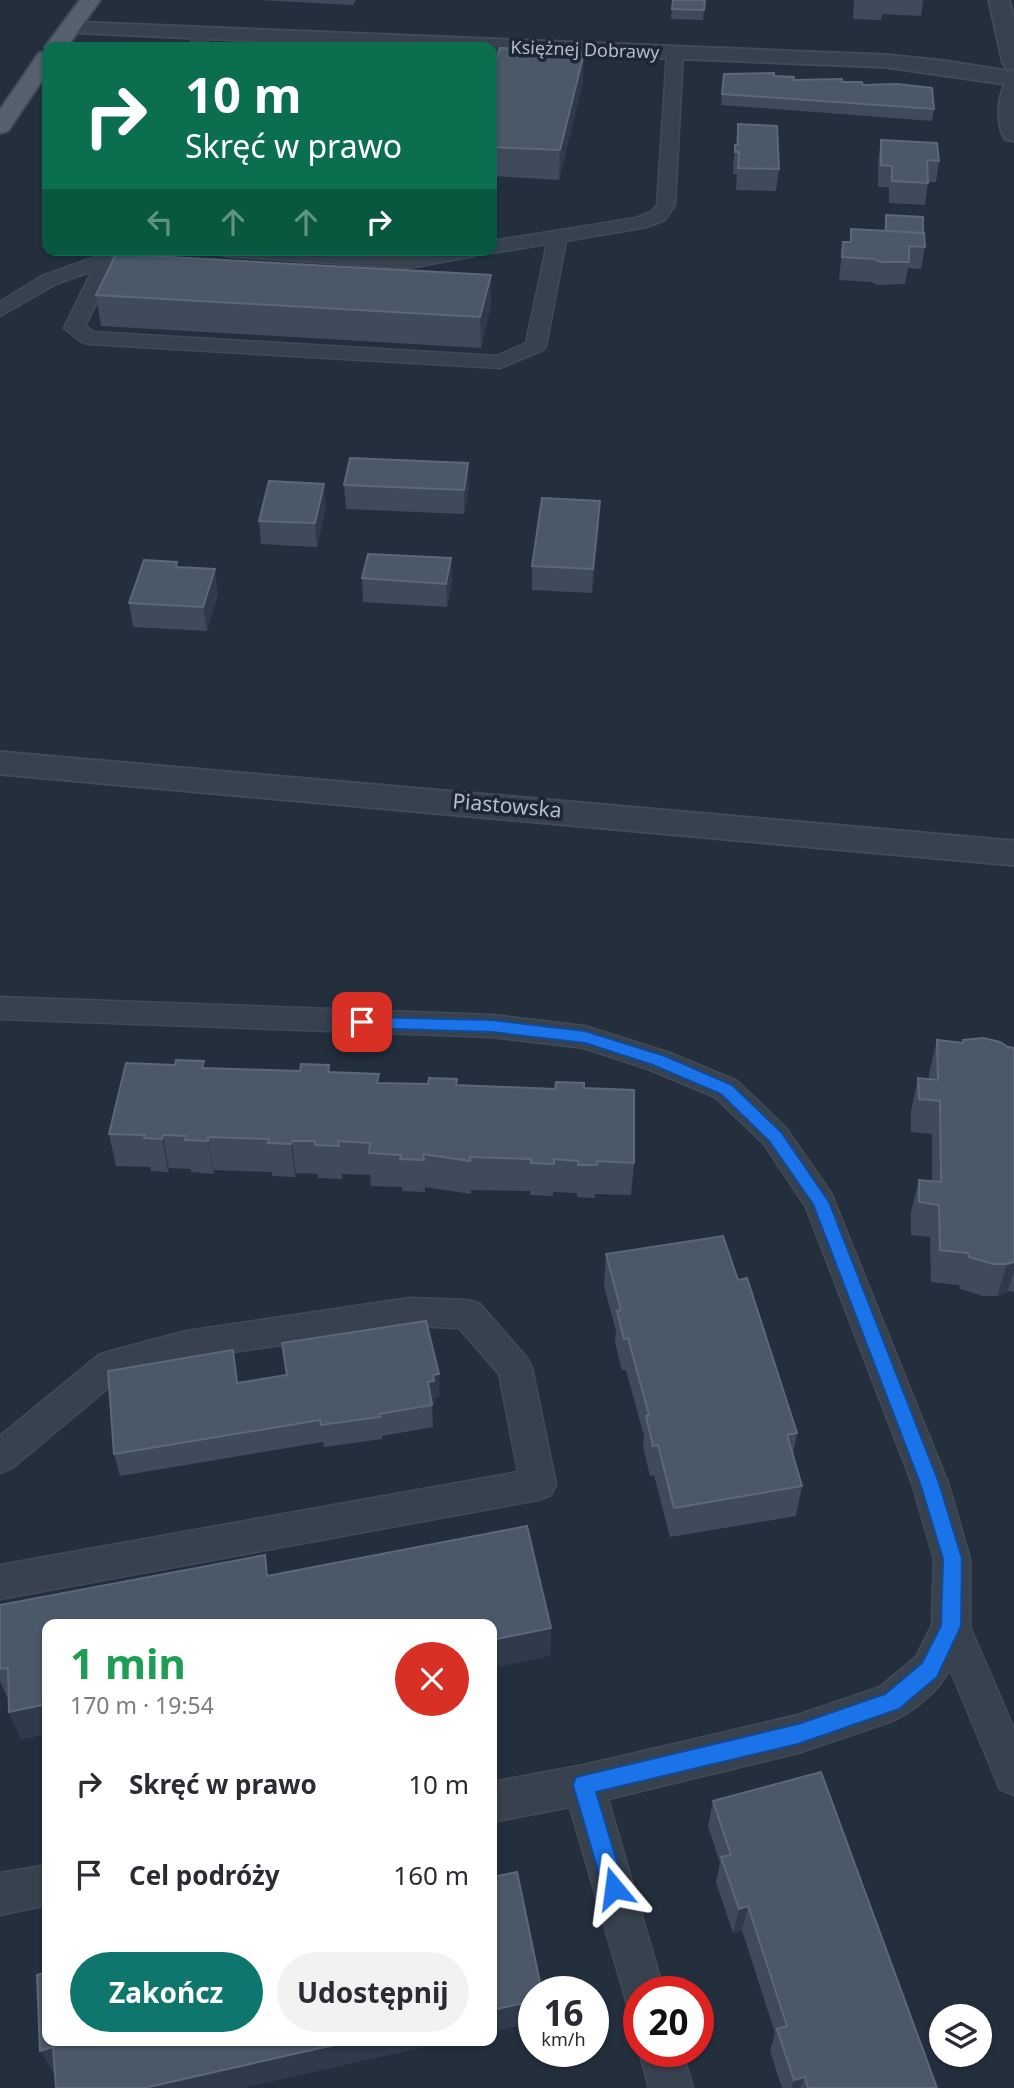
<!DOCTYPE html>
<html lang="pl">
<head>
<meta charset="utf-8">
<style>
  body { margin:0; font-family:"Noto Sans",sans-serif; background:#f2f2f3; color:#2b2b33; height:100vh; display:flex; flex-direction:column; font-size:26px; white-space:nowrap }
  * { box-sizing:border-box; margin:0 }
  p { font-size:23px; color:#7c7c81 }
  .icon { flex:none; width:38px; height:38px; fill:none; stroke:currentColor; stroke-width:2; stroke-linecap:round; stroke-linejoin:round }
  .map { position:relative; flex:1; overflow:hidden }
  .sheet { position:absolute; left:42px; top:1619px; width:455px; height:427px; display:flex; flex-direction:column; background:#fff; border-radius:14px; box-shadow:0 2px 5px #0004 }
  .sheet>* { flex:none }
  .banner { position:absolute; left:42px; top:42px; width:455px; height:214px; border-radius:14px; box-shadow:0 2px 5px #0004; background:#0b6e4f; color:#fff; overflow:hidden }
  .controls { position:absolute; left:929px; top:2004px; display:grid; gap:14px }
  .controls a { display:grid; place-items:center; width:63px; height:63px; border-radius:50%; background:#fff; box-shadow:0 2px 5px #0004; font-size:35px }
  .speed { position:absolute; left:518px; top:1976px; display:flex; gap:14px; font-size:35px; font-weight:700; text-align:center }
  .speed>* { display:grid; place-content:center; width:91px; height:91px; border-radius:50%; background:#fff; box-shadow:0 2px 5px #0004; line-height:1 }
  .speed small { font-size:18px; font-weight:400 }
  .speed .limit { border:10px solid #d22; background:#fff; color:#111 }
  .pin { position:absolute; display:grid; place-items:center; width:60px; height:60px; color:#fff; margin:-30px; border-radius:14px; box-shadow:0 4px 10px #0006 }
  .me { position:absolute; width:77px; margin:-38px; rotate:344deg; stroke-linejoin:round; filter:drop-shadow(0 0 5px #0008) }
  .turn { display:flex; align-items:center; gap:24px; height:147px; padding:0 28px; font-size:32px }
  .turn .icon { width:91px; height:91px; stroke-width:2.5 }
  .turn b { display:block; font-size:49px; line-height:60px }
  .lanes { display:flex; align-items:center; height:66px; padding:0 28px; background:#0003; justify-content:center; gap:35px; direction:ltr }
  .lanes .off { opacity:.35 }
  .round { display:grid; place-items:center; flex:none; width:74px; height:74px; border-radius:37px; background:#f2f2f3 }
  .head { display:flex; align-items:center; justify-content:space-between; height:119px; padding:0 28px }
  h1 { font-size:42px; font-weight:700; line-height:52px; color:#1e9e55 }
  .button { display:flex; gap:14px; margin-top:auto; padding:14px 28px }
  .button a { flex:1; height:80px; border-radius:42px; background:#0f766e; color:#fff; font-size:28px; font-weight:700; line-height:80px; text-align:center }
  .button a+a { background:#f2f2f3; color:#2b2b33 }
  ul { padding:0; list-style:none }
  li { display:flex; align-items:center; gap:21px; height:91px; padding:0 28px }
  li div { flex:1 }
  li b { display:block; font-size:26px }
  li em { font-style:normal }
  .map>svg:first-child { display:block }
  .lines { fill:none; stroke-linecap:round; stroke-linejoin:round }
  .service-casing { stroke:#414a57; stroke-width:3 }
  .minor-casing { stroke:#414a57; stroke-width:4 }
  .tertiary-casing { stroke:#414a57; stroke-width:4 }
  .primary-casing { stroke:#414a57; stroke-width:4 }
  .service { fill:#38414e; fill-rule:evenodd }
  .minor { fill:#38414e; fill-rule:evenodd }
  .tertiary { fill:#38414e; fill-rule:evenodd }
  .primary { fill:#56606e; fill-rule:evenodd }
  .wall { fill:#3f4b5c }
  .shaded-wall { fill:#2f3b4b }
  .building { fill:#4b5868; stroke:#5c6777; stroke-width:2 }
  .route { fill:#1a73e8; stroke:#114b97; stroke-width:2 }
  .labels { text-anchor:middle; stroke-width:7; stroke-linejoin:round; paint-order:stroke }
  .far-street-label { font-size:18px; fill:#b4bcc9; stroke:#1d2633 }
  .street-label { font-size:21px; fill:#b4bcc9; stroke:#1d2633 }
</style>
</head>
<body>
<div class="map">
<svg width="1014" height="2088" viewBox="0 0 1014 2088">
  <rect width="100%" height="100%" fill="#242f3e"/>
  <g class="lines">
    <defs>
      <path id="service" d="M205,28L213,33L204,47H188L199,30Z
        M675,48L683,53L675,205L665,220L647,227L566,241L546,346L543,350L500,368L89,344L82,342L64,328L92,271L56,284L0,316V302L42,276L101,255L119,250H152L150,254L116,263L85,326L94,332L497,356L526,343L547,244L492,253L485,250H492V241L636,218L651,212L657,205L667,53Z
        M215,250H316L409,256L442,250H483L474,256L409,268L224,256Z
        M0,997L492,1015L585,1026L670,1053L737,1081L786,1128L831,1193L948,1483L970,1559V1627L1014,1729V1795L1000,1789L950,1669C938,1691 915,1711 892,1721L798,1753L608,1799L664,1992H639V2011L628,2007L570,1807L492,1822V1782L584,1765L798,1715L880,1687L916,1657L932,1625L934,1559L912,1483L806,1207L764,1144L715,1097L648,1069L584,1048L492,1037L0,1019Z
        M410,1298L468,1300L480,1304L527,1358L532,1368L556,1484L551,1495L538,1500L0,1599V1565L518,1472L499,1374L459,1328L410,1326L186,1359L121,1377L12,1468L0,1473V1436L99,1355L111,1351L186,1331Z
        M47,1865V1905L0,1915V1873Z
        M639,2050L682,2051L693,2088H649Z"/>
      <path id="minor" d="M989,0H1009L1014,20V69L1006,68L1003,63Z
        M70,22L886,55L944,61L1014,72V141L1005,139C996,124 998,99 1005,84L886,67L492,51V47H390L63,32L60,28L63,24Z"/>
      <path id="tertiary" d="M0,752L1014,841V865L0,774Z"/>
      <path id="primary" d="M80,0H100L67,47H47V50L45,47Z
        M47,52V73L8,131L0,133V110L39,53Z"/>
    </defs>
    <!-- service casing -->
    <use href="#service" class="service-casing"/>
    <!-- minor casing -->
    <use href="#minor" class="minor-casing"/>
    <!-- tertiary casing -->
    <use href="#tertiary" class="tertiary-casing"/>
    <!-- primary casing -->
    <use href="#primary" class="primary-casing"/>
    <!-- service -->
    <use href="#service" class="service"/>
    <!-- minor -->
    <use href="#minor" class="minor"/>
    <!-- tertiary -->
    <use href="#tertiary" class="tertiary"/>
    <!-- primary -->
    <use href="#primary" class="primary"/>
  </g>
  <!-- wall -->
  <path class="wall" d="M259,0H356L353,5Z
    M673,0H705L703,20L671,19Z
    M854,0H923L921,16L882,14L881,20L853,19Z
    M492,74L583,81L559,180L492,176Z
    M724,74L774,76L793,80L842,82L863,85L934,109L932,121L721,105Z
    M738,124L779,169L776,191L736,190L737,174H733V166Z
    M881,140L939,161L936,182H928L925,205L889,203V187H878V161Z
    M886,215L925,247L921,269L908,268L905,284L877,285L871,282L839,280L843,242H850L851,229L884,231Z
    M105,250H164L165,257L491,305L481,348L101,326L96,295L113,261Z
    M344,485L469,486L464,514L346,509Z
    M326,507L317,547L261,544L259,521Z
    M599,525L592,593L532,590V566Z
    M451,558L452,582L447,607L363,602L362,578Z
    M178,567L218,593L207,631L133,627L129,603Z
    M937,1040L1014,1048V1292L1008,1291L1007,1293L997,1296H983L960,1289L959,1285L931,1282L930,1237L911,1235V1212L919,1180L932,1181V1134L911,1132V1111L918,1078L929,1079V1073Z
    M175,1065L205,1068L300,1071L329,1065L330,1072L380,1083L428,1084L457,1079V1085L555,1089L584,1088L634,1163L631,1195L595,1194V1198L577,1197V1193L553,1192V1196L530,1195V1191L471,1190V1194L425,1187V1192L402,1191V1187L371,1186L370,1175L342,1174V1179L318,1178V1174L296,1173L295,1177L272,1176V1172L214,1170V1174L191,1172V1169L169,1168L168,1172L151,1171L150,1167L116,1166L109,1134Z
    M606,1254L738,1280L797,1433L793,1455L802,1486L796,1516L670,1537L654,1475L650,1476L643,1446L644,1436L626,1370H622L615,1342L616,1331L604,1286Z
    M233,1350L238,1383L440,1396L435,1398V1404H432L433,1427L382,1436V1439L324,1447L323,1442L120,1476L114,1454Z
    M269,1576L551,1628L550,1656L47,1624V1734L21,1739L9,1712V1697H7L0,1681V1605Z
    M713,1801L937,2088H782L770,2051L775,2033L742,1930L733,1933L716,1882L720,1863L708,1826Z"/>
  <!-- shaded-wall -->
  <path class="shaded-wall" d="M584,53L583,81L559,180L560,150Z
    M158,250H164L165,261L119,259Z
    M491,275V305L481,348L480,317Z
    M468,463L469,486L464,514V490Z
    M324,484L326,507L317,547L315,523Z
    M600,501L599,525L592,593L593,569Z
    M451,558L452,582L447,607L446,584Z
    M215,569L218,593L207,631L203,607Z
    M163,1135L169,1168L168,1172L162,1139Z
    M208,1137L214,1170V1174L208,1141Z
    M292,1141L296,1173L295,1177L291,1144Z
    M1014,1262V1271L1007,1293L997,1296L1007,1264Z
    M233,1350L237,1373L241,1405L237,1383Z
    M439,1374L440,1396L435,1398V1404L430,1405L428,1382L433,1375Z
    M551,1628L550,1656L492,1668V1640Z
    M47,1704V1734L21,1739L9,1712Z
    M748,1906L742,1930L733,1933L739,1909Z
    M534,2001V2023L492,2032V2010Z
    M356,2040H455L243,2088H144Z
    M53,2047L65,2068L53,2072L40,2051Z
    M805,2077L800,2088H791L794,2080Z"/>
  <!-- building -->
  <path class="building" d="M673,0H705L704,10L672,9Z
    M500,48L584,53L560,150L492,147V74Z
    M774,73V76L794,77L793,80L842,79V82H862L863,85L897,84L932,88L934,109L722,94L724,74Z
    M738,124L777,126L779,169L738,168L739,152H735V145H738Z
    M881,140L937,143L939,161L927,160L928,183L892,181V166L881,165Z
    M886,215L923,217V233L886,231Z
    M851,229L924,233L925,247L909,246V262H881L874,259L842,257L843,242H851Z
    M112,250H158L137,255H116Z
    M116,254L491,275L480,317L96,295Z
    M350,458L468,463L464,490L344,485Z
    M269,481L324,484L315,523L259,521Z
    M542,498L600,501L593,569L532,566Z
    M368,554L451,558L446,584L362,578Z
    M144,560L177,562L176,567L215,569L203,607L129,603Z
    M983,1038L1000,1042L1008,1047L1014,1048V1262L1007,1264H993L969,1257L968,1253L940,1250L939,1205L919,1202V1180L941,1182L940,1101L919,1099L918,1078L938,1080L937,1040L963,1043V1040Z
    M176,1060L204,1061L202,1068L300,1071L301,1064L329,1065L328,1072L379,1074L377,1083L428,1084L429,1078L457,1079L456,1085L555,1089L556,1082L584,1083V1088L634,1090V1163L597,1161V1165H578V1161L554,1159V1164L531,1163V1159L470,1157V1161L423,1154L424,1160L400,1159L401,1155L369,1153L370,1143L338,1141L339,1146L315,1145V1141H292L291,1144L268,1143L269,1139L208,1137V1141L185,1140L186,1136L163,1135L162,1139L144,1138L145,1135L109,1134L126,1063L175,1065Z
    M723,1236L738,1280L747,1278L797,1433L787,1435L802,1486L674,1508L658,1445L653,1446L646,1416L649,1415L628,1338L624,1339L617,1311L621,1310L606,1254Z
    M426,1321L439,1374L433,1375L434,1381L428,1382L432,1405L379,1414L380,1417L321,1425L320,1420L114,1454L108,1371L233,1350L237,1383L287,1375L282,1343Z
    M527,1526L551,1628L492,1640V1624H47V1704L9,1712L8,1668L0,1669V1605L265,1555L267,1576Z
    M821,1772L937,2088H808L805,2077L794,2080L777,2029L787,2026L748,1906L739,1909L721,1857L731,1855L713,1801Z
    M517,1872L542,1992H534V2001L492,2010V1877Z
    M47,1972V2040H356L144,2088H56L53,2047L40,2051L37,1975Z"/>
  <!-- route -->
  <path class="route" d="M362,1017L492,1020L585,1031L665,1056L732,1085L781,1132L829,1202L939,1483L962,1559L961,1626L937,1677L899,1709L798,1744L596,1792L625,1888L621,1896L614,1899L606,1896L603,1888L573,1785L576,1777L798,1724L885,1694L922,1663L941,1626L943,1559L920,1483L813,1204L769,1141L721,1094L653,1065L585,1043L492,1032L362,1028L354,1022Z"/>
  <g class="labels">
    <!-- far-street labels -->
    <g class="far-street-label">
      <text transform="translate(585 50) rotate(2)" y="6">Księżnej Dobrawy</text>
    </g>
    <!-- street labels -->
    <g class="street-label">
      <text transform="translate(507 806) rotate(5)" y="7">Piastowska</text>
    </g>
  </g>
</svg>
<div class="controls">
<a><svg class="icon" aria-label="layers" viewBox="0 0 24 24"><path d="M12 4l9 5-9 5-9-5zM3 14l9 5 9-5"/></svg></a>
</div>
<div class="speed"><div>16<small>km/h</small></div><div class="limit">20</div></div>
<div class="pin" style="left:362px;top:1022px;background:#d93025"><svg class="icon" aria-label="arrive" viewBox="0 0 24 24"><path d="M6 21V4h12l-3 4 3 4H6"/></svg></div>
<svg class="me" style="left:614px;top:1888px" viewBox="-20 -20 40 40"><path d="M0-17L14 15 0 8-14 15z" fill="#1a73e8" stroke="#fff" stroke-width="4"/></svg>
<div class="banner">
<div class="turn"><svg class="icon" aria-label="right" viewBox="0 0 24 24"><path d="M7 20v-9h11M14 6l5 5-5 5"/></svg><div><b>10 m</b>Skręć w prawo</div></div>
<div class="lanes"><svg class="icon off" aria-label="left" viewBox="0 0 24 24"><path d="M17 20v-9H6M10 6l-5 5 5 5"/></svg><svg class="icon off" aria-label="ahead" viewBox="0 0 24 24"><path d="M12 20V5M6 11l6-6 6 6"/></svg><svg class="icon off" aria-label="ahead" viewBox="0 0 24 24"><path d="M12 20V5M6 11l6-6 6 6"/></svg><svg class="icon" aria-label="right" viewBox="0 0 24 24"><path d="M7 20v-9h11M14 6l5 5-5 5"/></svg></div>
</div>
<section class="sheet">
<div class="head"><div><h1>1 min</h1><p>170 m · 19:54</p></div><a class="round" style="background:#d93025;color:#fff"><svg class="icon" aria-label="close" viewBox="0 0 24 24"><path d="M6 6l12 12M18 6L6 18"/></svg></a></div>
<ul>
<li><svg class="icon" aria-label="right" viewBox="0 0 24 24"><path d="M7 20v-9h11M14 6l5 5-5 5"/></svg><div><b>Skręć w prawo</b></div><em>10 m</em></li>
<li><svg class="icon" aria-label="arrive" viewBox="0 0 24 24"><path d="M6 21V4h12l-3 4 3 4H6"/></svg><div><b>Cel podróży</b></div><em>160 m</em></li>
</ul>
<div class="button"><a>Zakończ</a><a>Udostępnij</a></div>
</section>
</div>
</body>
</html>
